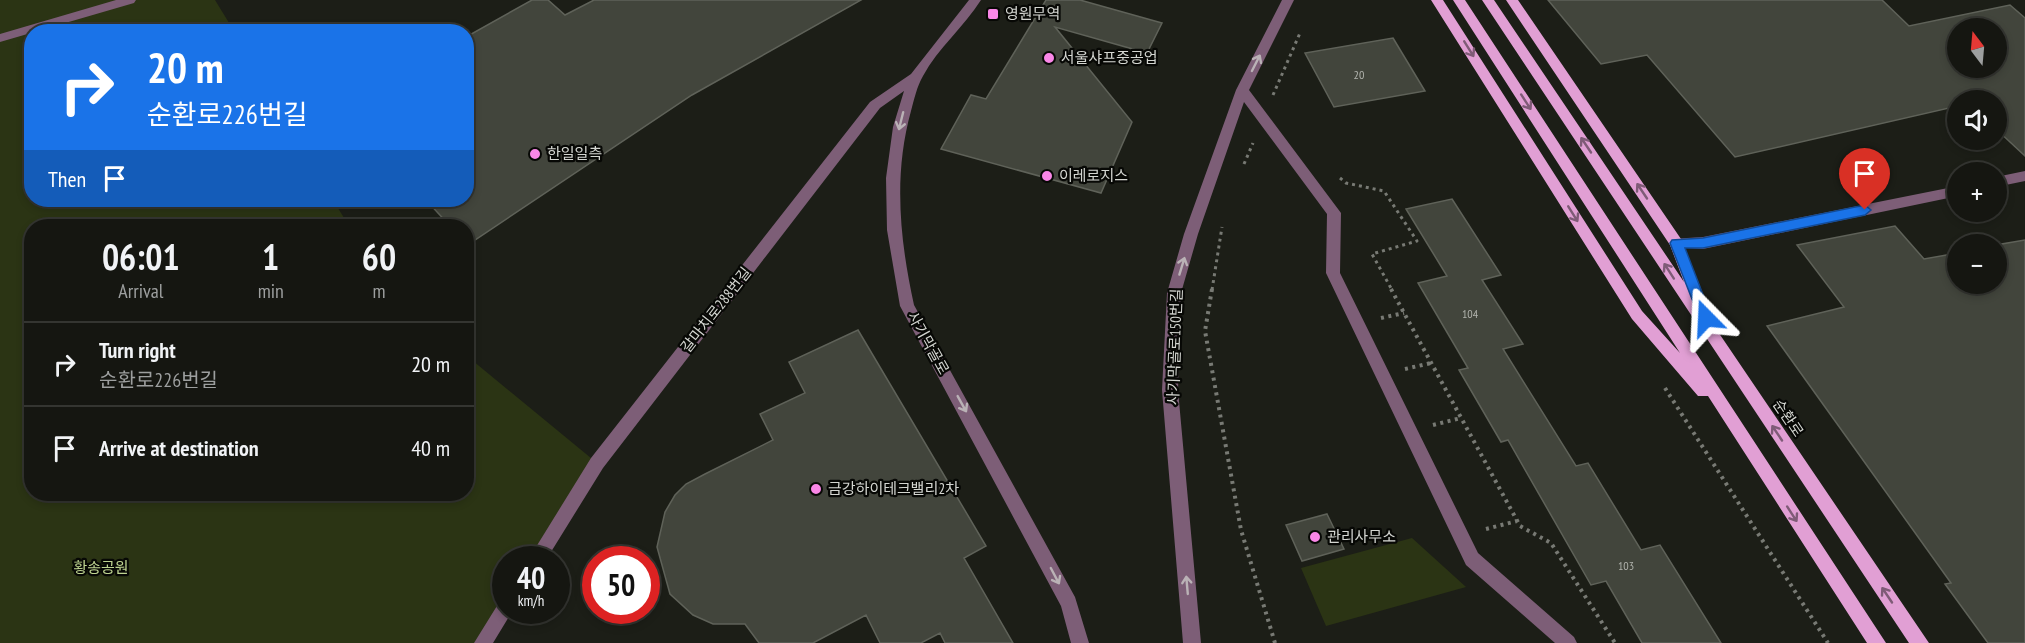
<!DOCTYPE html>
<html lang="en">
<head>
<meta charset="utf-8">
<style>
  body { margin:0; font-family:"PT Sans Narrow","Noto Sans KR",sans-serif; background:#1e1f1a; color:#f1f3f6; height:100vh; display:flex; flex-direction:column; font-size:22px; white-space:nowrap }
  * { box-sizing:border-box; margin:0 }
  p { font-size:20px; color:#9d9f9f }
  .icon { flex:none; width:33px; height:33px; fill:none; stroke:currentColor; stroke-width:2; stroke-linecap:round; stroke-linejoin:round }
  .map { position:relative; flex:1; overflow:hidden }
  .details { position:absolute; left:24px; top:219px; width:450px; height:282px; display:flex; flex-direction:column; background:#151611; border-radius:24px; box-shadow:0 3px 9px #0003,0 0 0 2px #343531 }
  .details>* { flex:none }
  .hud { position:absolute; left:24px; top:24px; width:450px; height:183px; border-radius:24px; box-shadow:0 3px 9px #0003,0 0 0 2px #343531; background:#1a73e8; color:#fff; overflow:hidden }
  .needle { width:39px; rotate:344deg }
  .tools { position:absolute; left:1947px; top:18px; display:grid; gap:12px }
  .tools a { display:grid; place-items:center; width:60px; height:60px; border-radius:50%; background:#151611; box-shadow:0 3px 9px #0003,0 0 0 2px #343531; font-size:30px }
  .speed { position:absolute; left:492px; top:546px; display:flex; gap:12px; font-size:30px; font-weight:700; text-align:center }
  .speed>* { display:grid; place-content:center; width:78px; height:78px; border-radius:50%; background:#151611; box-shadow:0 3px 9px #0003,0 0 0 2px #343531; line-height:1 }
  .speed small { font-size:15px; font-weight:400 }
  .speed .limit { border:9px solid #d22; background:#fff; color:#111 }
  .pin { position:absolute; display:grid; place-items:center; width:51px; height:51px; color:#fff; margin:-62px -26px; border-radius:50% 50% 50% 0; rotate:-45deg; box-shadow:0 0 6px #0007 }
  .pin .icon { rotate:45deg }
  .me { position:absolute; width:66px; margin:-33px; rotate:339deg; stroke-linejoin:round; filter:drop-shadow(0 0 4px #0008) }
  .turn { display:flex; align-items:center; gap:21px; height:126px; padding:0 24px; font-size:27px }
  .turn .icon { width:78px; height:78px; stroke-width:2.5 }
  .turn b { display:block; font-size:42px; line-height:51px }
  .then { display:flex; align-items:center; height:57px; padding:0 24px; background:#0003; gap:12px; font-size:22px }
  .eta { display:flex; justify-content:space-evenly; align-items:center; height:102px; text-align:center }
  .eta b { font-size:36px; font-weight:600; line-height:42px }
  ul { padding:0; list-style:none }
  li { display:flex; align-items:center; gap:18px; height:84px; padding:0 24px; border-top:2px solid #343531 }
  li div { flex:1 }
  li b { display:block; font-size:22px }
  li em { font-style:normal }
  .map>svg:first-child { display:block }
  .green { fill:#2b3414 }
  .building { fill:#42453c; stroke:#5f6259; stroke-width:1.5; fill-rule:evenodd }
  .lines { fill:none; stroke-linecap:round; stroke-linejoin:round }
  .path-far1 { stroke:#787a74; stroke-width:3; stroke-dasharray:3 4; stroke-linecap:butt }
  .path { stroke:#787a74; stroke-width:4; stroke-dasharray:3 4.5; stroke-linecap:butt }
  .minor { fill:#7d5e77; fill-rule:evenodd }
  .major { fill:#e19fd4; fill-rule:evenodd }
  .oneway { stroke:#7f5b77 }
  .oneway2 { stroke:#bab2b6 }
  .route { fill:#1a73e8; stroke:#114b97; stroke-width:1.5 }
  .poi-dot { fill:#fa87e7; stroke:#070805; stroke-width:2 }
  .labels { text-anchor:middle; stroke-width:4.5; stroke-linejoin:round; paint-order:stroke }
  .number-label { font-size:12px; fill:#b0b2ac }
  .poi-label { font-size:15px; fill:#d4d6d1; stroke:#070805; text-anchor:start }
  .street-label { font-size:15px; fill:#d4d6d1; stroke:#070805 }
  .park-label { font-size:15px; fill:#bfd491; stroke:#070805 }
</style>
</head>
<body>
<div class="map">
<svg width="2025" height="643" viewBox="0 0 2025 643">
  <rect width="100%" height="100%" fill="#1c1e17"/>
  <!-- green -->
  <path class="green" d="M0,0H215L234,31L32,32V200H333L349,226H32V494H466L467,356L597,463L536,559L506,560L505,607L483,643H0Z
    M1412,538L1466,587L1326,626L1301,568Z"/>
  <!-- building -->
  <path class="building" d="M532,0H548L565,15L594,0H861L692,95L466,246V226H450L426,200H466V37Z
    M1046,0H1080L1162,23L1147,53L1055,27L1132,122L1101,193L941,149L971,95L986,99Z
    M1548,0H1882L1909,26L2010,5L2025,18V156L1996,129V97L1980,100H1958V106L1735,157L1647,55L1601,64ZM1958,28H1996V68H1958Z
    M1393,38L1425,91L1334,107L1305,53Z
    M1452,199L1501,275L1482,280L1523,344L1503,349L1576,466L1588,463L1641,550L1660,545L1721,643H1642L1606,581L1591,585L1508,440L1501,442L1459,370L1468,368L1418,283L1447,276L1406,209Z
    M1895,226L1924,259L1958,253V284H1996V245L2025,240V643H1988L1945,584L1951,583L1767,326L1844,307L1797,245Z
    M858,330L986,546L964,558L1013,643H945L940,633L921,643H880L866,615L813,643H759L745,624H713L693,615L670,594L657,547L665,512L675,495L686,484L705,474L773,440L760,414L805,393L789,362Z
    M1327,514L1344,549L1302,561L1286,525Z"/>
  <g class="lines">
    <!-- path-far1 -->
    <path class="path-far1" d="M1273,95L1300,33
      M1244,164L1253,143
      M1340,178L1346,183L1384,191L1417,241L1372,254L1392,290
      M1212,290L1222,227"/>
    <!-- path -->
    <path class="path" d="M1212,289L1205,331L1241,530L1275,643
      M1391,289L1520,526L1551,543L1615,643
      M1381,318L1404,313
      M1405,369L1431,363
      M1665,388L1828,643
      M1433,425L1461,418
      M1486,529L1517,521"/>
    <!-- minor -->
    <path class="minor" d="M116,0H136L134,3L0,42V34Z
      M969,0H981C964,27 938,48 923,76C917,86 914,100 911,111C893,176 900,241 914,305L1075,597L1089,643H1071L1061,606L900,306L887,230L886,178L893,127L904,91L880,108L603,468L546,560H528L591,458L870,102L911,74Z
      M1282,0H1294L1249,90L1341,213L1340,273L1478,553L1574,637L1577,643H1555L1466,565L1326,273L1327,214L1244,102L1198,234L1181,293L1178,390L1201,643H1183L1162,390L1167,293L1184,234L1236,90Z
      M2025,171V181L1996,187V177Z
      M1958,186V196L1703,249L1671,247L1669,243L1671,239L1703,237Z
      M506,599V610H513L493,643H474L500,601Z"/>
    <!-- major -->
    <path class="major" d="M1431,0H1443L1642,311L1680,353L1453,0H1465L1886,643H1867L1708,396H1698L1632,319Z
      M1482,0H1494L1684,282L1670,245L1506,0H1518L1681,239L1709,309L1706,314L1929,643H1909Z"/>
  </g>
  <!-- one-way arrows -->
  <defs><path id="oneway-shaft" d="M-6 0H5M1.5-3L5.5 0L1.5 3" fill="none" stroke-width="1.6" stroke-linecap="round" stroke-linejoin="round" transform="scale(1.5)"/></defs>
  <g class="oneway">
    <use href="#oneway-shaft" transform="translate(1469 49) rotate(58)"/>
    <use href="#oneway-shaft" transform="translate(1526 102) rotate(57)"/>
    <use href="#oneway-shaft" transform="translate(1586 145) rotate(-124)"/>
    <use href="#oneway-shaft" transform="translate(1642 191) rotate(-124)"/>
    <use href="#oneway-shaft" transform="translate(1573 214) rotate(58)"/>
    <use href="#oneway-shaft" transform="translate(1669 271) rotate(-123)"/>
    <use href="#oneway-shaft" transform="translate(1777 433) rotate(-124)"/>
    <use href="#oneway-shaft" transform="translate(1792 514) rotate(57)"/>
    <use href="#oneway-shaft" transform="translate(1887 595) rotate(-124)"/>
  </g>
  <g class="oneway2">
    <use href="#oneway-shaft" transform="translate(1256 63) rotate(-63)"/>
    <use href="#oneway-shaft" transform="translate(901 121) rotate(104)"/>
    <use href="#oneway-shaft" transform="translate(1182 266) rotate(-73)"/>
    <use href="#oneway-shaft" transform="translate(962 404) rotate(61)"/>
    <use href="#oneway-shaft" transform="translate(1055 576) rotate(62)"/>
    <use href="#oneway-shaft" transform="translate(1187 585) rotate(-95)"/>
  </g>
  <!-- route -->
  <path class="route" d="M1865,205L1871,210L1865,215L1703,248H1685L1712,318L1710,322H1701L1670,243L1672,240L1703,238Z"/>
  <!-- markers -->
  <g class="poi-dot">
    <rect x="987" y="8" width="12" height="12" rx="3"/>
    <circle cx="1049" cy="58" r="6"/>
    <circle cx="535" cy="154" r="6"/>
    <circle cx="1047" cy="176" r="6"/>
    <circle cx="816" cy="489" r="6"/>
    <circle cx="1315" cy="537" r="6"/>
  </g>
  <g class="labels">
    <!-- number labels -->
    <g class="number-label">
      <text x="1359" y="79">20</text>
      <text x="1470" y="318">104</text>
      <text x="1626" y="570">103</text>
    </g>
    <!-- poi labels -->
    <g class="poi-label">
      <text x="1005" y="19">영원무역</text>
      <text x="1061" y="63">서울샤프중공업</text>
      <text x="547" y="159">한일일측</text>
      <text x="1059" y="181">이레로지스</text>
      <text x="828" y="494">금강하이테크밸리2차</text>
      <text x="1327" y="542">관리사무소</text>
    </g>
    <!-- street labels -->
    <g class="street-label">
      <text transform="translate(716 310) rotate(-52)" y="5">갈마치로288번길</text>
      <text transform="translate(928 343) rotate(61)" y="5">사기막골로</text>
      <text transform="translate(1175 347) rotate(-88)" y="5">사기막골로150번길</text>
      <text transform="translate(1788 418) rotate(56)" y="5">순환로</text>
    </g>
    <!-- park labels -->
    <g class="park-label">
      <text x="101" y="573">황송공원</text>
    </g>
  </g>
</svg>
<div class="tools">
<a><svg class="needle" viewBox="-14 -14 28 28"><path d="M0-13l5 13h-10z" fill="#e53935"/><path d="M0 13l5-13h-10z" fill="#9d9f9f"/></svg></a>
<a><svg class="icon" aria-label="sound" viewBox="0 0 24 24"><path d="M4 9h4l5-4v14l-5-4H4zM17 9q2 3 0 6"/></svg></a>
<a>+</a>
<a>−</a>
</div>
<div class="speed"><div>40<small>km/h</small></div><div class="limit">50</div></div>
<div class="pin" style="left:1865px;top:210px;background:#d93025"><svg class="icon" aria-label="arrive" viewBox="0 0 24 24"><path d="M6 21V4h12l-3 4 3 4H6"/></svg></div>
<svg class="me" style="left:1706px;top:318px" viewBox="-20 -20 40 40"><path d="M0-17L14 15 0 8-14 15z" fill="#1a73e8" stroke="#fff" stroke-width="4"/></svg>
<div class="hud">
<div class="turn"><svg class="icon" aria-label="right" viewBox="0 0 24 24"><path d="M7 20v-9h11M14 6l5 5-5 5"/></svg><div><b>20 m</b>순환로226번길</div></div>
<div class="then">Then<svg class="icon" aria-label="arrive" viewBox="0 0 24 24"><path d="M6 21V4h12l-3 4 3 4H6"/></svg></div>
</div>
<section class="details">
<div class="eta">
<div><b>06:01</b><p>Arrival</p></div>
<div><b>1</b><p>min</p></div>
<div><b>60</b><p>m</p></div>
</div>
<ul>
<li><svg class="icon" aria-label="right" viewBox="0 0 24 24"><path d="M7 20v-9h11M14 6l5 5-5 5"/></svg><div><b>Turn right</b><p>순환로226번길</p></div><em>20 m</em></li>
<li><svg class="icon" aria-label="arrive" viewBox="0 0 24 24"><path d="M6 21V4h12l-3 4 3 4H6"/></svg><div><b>Arrive at destination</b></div><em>40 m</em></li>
</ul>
</section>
</div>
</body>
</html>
